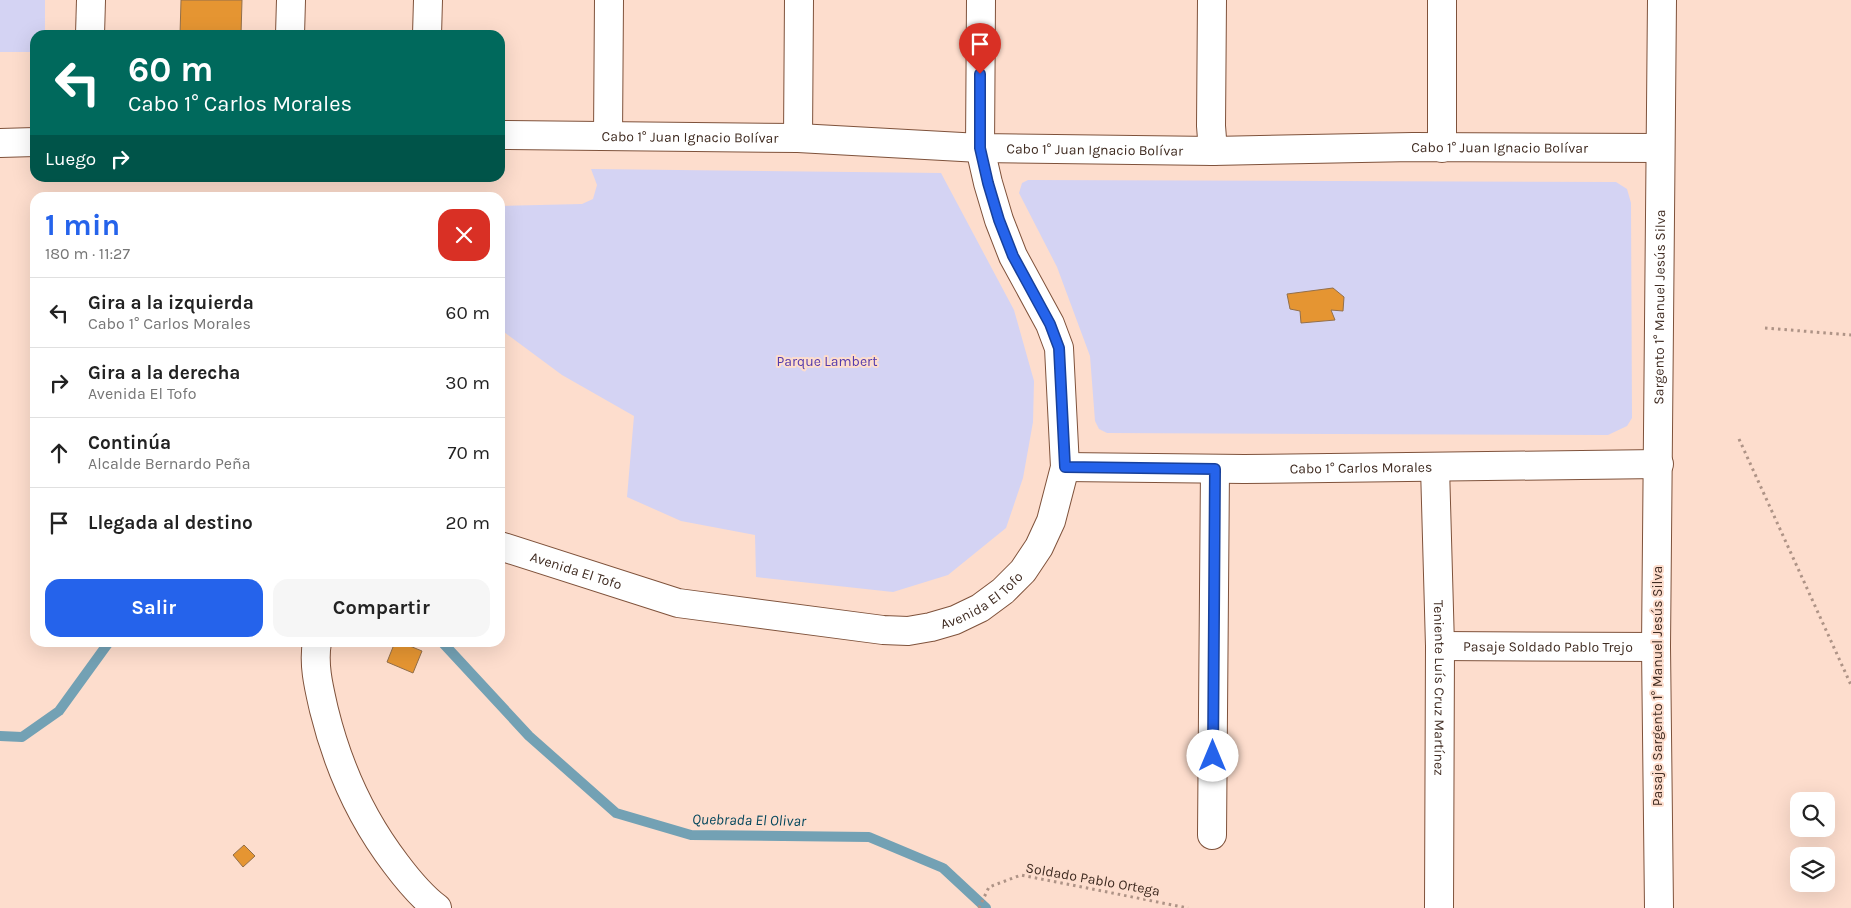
<!DOCTYPE html>
<html lang="es">
<head>
<meta charset="utf-8">
<style>
  body { margin:0; font-family:Karla,sans-serif; background:#f6f6f6; color:#222; height:100vh; display:flex; flex-direction:column; font-size:19px; white-space:nowrap }
  * { box-sizing:border-box; margin:0 }
  p { font-size:16px; color:#767676 }
  .icon { flex:none; width:28px; height:28px; fill:none; stroke:currentColor; stroke-width:2; stroke-linecap:round; stroke-linejoin:round }
  .map { position:relative; flex:1; overflow:hidden }
  .sheet { position:absolute; left:30px; top:192px; width:475px; height:455px; display:flex; flex-direction:column; background:#fff; border-radius:15px; box-shadow:0 5px 20px #0002 }
  .sheet>* { flex:none }
  .hud { position:absolute; left:30px; top:30px; width:475px; height:152px; border-radius:15px; box-shadow:0 5px 20px #0002; background:#00695c; color:#fff; overflow:hidden }
  .tools { position:absolute; left:1790px; top:792px; display:grid; gap:10px }
  .tools a { display:grid; place-items:center; width:45px; height:45px; border-radius:10px; background:#fff; box-shadow:0 5px 20px #0002; font-size:25px }
  .pin { position:absolute; display:grid; place-items:center; width:42px; height:42px; color:#fff; margin:-51px -21px; border-radius:50% 50% 50% 0; rotate:-45deg; box-shadow:0 0 5px #0007 }
  .pin .icon { rotate:45deg }
  .me { position:absolute; width:55px; margin:-28px; rotate:0deg; stroke-linejoin:round; filter:drop-shadow(0 0 4px #0008) }
  .turn { display:flex; align-items:center; gap:18px; height:105px; padding:0 15px; font-size:22px }
  .turn .icon { width:65px; height:65px; stroke-width:2.5 }
  .turn b { display:block; font-size:35px; line-height:42px }
  .then { display:flex; align-items:center; height:48px; padding:0 15px; background:#0003; gap:10px; font-size:19px }
  .round { display:grid; place-items:center; flex:none; width:52px; height:52px; border-radius:15px; background:#f6f6f6 }
  .summary { display:flex; align-items:center; justify-content:space-between; height:85px; padding:0 15px }
  h1 { font-size:30px; font-weight:700; line-height:38px; color:#2563eb }
  .primary-button { display:flex; gap:10px; margin-top:auto; padding:10px 15px }
  .primary-button a { flex:1; height:58px; border-radius:15px; background:#2563eb; color:#fff; font-size:20px; font-weight:700; line-height:58px; text-align:center }
  .primary-button a+a { background:#f6f6f6; color:#222 }
  ul { padding:0; list-style:none }
  li { display:flex; align-items:center; gap:15px; height:70px; padding:0 15px; border-top:1px solid #e0e0e0 }
  li div { flex:1 }
  li b { display:block; font-size:19px }
  li em { font-style:normal }
  .map>svg:first-child { display:block }
  .green { fill:#d4d3f3 }
  .lines { fill:none; stroke-linecap:round; stroke-linejoin:round }
  .stream { stroke:#73a1b4; stroke-width:10 }
  .building { fill:#e59532; stroke:#936f4a }
  .minor-casing { stroke:#7f523b; stroke-width:30 }
  .path { stroke:#ae9386; stroke-width:3; stroke-dasharray:2.5 4; stroke-linecap:butt }
  .minor { stroke:#fff; stroke-width:28 }
  .route-casing { stroke:#184099; stroke-width:12 }
  .route { stroke:#2563eb; stroke-width:9 }
  .labels { text-anchor:middle; stroke-width:4; stroke-linejoin:round; paint-order:stroke }
  .street-label { font-size:14px; fill:#3f2b21; stroke:#fdddcd }
  .park-label { font-size:14px; fill:#5339ac; stroke:#fdddcd }
  .water-label { font-size:15px; font-style:italic; fill:#03465c; stroke:#fdddcd }
</style>
</head>
<body>
<div class="map">
<svg width="1851" height="908" viewBox="0 0 1851 908">
  <rect width="100%" height="100%" fill="#fdddcd"/>
  <!-- green -->
  <path class="green" d="M0,0H45V35H35V52H0Z
    M591,169L941,173L1014,310L1034,381L1033,422L1023,478L1006,528L948,575L893,592L756,577L755,535L681,521L627,497L634,416L562,375L500,329V206L582,204L593,199L597,185Z
    M1028,180L1616,182L1627,189L1631,203L1632,418L1627,426L1608,435L1107,433L1099,429L1095,421L1090,356L1057,267L1019,193L1022,183Z"/>
  <g class="lines">
    <!-- stream -->
    <path class="stream" d="M442,642L529,736L616,813L691,835L869,837L943,868L986,908
      M0,736L22,737L59,711L109,642"/>
  </g>
  <!-- building -->
  <path class="building" d="M181,0H242L241,35H180Z
    M1333,288L1344,297L1343,311L1331,310L1335,320L1301,323L1300,311L1290,309L1287,294Z
    M395,642H400L422,651L413,673L387,662Z
    M244,845L255,856L243,867L233,855Z"/>
  <g class="lines">
    <defs>
      <g id="minor">
        <path d="M1212,0L1211,126L1213,151"/>
        <path d="M1442,0V148"/>
        <path d="M90,35L91,0"/>
        <path d="M290,35L291,0"/>
        <path d="M427,35L428,0"/>
        <path id="s1" d="M500,135L798,138L980,148L1213,151L1413,147L1660,148"/>
        <path d="M608,136L609,0"/>
        <path d="M798,138L799,0"/>
        <path d="M0,143L35,142"/>
        <path id="s2" d="M1065,467L1244,469L1659,464"/>
        <path id="s3" d="M1435,467L1440,646L1439,908"/>
        <path id="s4" d="M500,546L678,603L883,630L908,631L931,627L955,620L980,608L1003,591L1023,571L1039,547L1051,521L1065,467L1059,348L1050,324L1013,256L999,220L988,183L980,148L981,0"/>
        <path d="M317,642C313,665 319,688 324,710C338,767 360,817 396,864C408,880 421,896 437,908"/>
        <path id="s5" d="M1440,646L1656,647"/>
        <path d="M1212,835L1215,469"/>
        <path id="s6" d="M1659,908L1656,647L1662,0"/>
      </g>
    </defs>
    <!-- minor casing -->
    <use href="#minor" class="minor-casing"/>
    <!-- path -->
    <path class="path" d="M1765,328L1851,335
      M1739,439L1851,685
      M979,908L989,887L1021,875L1188,908"/>
    <!-- minor -->
    <use href="#minor" class="minor"/>
  </g>
  <g class="lines">
    <defs>
      <path id="route" d="M980,74V148L988,183L999,220L1013,256L1050,324L1059,348L1065,467L1215,469L1213,756"/>
    </defs>
    <!-- route casing -->
    <use href="#route" class="route-casing"/>
    <!-- route -->
    <use href="#route" class="route"/>
  </g>
  <g class="labels">
    <!-- street labels -->
    <g class="street-label">
      <text dy="5" stroke="none"><textPath href="#s1" startOffset="190">Cabo 1° Juan Ignacio Bolívar</textPath></text>
      <text dy="5" stroke="none"><textPath href="#s1" startOffset="1000">Cabo 1° Juan Ignacio Bolívar</textPath></text>
      <text dy="5" stroke="none"><textPath href="#s1" startOffset="595">Cabo 1° Juan Ignacio Bolívar</textPath></text>
      <text dy="5" stroke="none"><textPath href="#s6" startOffset="601">Sargento 1° Manuel Jesús Silva</textPath></text>
      <text dy="5" stroke="none"><textPath href="#s2" startOffset="296">Cabo 1° Carlos Morales</textPath></text>
      <text dy="5" stroke="none"><textPath href="#s4" startOffset="80">Avenida El Tofo</textPath></text>
      <text dy="5" stroke="none"><textPath href="#s4" startOffset="500">Avenida El Tofo</textPath></text>
      <text dy="5" stroke="none"><textPath href="#s5" startOffset="108">Pasaje Soldado Pablo Trejo</textPath></text>
      <text transform="translate(1657 686) rotate(-90)" y="5">Pasaje Sargento 1° Manuel Jesús Silva</text>
      <text dy="5" stroke="none"><textPath href="#s3" startOffset="221">Teniente Luís Cruz Martínez</textPath></text>
      <text transform="translate(1093 879) rotate(10)" y="5">Soldado Pablo Ortega</text>
    </g>
    <!-- park labels -->
    <g class="park-label">
      <text x="827" y="366">Parque Lambert</text>
    </g>
    <!-- water labels -->
    <g class="water-label">
      <text transform="translate(749 820) rotate(1)" y="5">Quebrada El Olivar</text>
    </g>
  </g>
</svg>
<div class="tools">
<a><svg class="icon" aria-label="search" viewBox="0 0 24 24"><circle cx="10" cy="10" r="6"/><path d="M15 15l6 6"/></svg></a>
<a><svg class="icon" aria-label="layers" viewBox="0 0 24 24"><path d="M12 4l9 5-9 5-9-5zM3 14l9 5 9-5"/></svg></a>
</div>
<div class="pin" style="left:980px;top:74px;background:#d93025"><svg class="icon" aria-label="arrive" viewBox="0 0 24 24"><path d="M6 21V4h12l-3 4 3 4H6"/></svg></div>
<svg class="me" style="left:1213px;top:756px" viewBox="-20 -20 40 40"><circle r="19" fill="#fff"/><path d="M0-13L10 11 0 6-10 11z" fill="#2563eb"/></svg>
<div class="hud">
<div class="turn"><svg class="icon" aria-label="left" viewBox="0 0 24 24"><path d="M17 20v-9H6M10 6l-5 5 5 5"/></svg><div><b>60 m</b>Cabo 1° Carlos Morales</div></div>
<div class="then">Luego<svg class="icon" aria-label="right" viewBox="0 0 24 24"><path d="M7 20v-9h11M14 6l5 5-5 5"/></svg></div>
</div>
<section class="sheet">
<div class="summary"><div><h1>1 min</h1><p>180 m · 11:27</p></div><a class="round" style="background:#d93025;color:#fff"><svg class="icon" aria-label="close" viewBox="0 0 24 24"><path d="M6 6l12 12M18 6L6 18"/></svg></a></div>
<ul>
<li><svg class="icon" aria-label="left" viewBox="0 0 24 24"><path d="M17 20v-9H6M10 6l-5 5 5 5"/></svg><div><b>Gira a la izquierda</b><p>Cabo 1° Carlos Morales</p></div><em>60 m</em></li>
<li><svg class="icon" aria-label="right" viewBox="0 0 24 24"><path d="M7 20v-9h11M14 6l5 5-5 5"/></svg><div><b>Gira a la derecha</b><p>Avenida El Tofo</p></div><em>30 m</em></li>
<li><svg class="icon" aria-label="ahead" viewBox="0 0 24 24"><path d="M12 20V5M6 11l6-6 6 6"/></svg><div><b>Continúa</b><p>Alcalde Bernardo Peña</p></div><em>70 m</em></li>
<li><svg class="icon" aria-label="arrive" viewBox="0 0 24 24"><path d="M6 21V4h12l-3 4 3 4H6"/></svg><div><b>Llegada al destino</b></div><em>20 m</em></li>
</ul>
<div class="primary-button"><a>Salir</a><a>Compartir</a></div>
</section>
</div>
</body>
</html>
